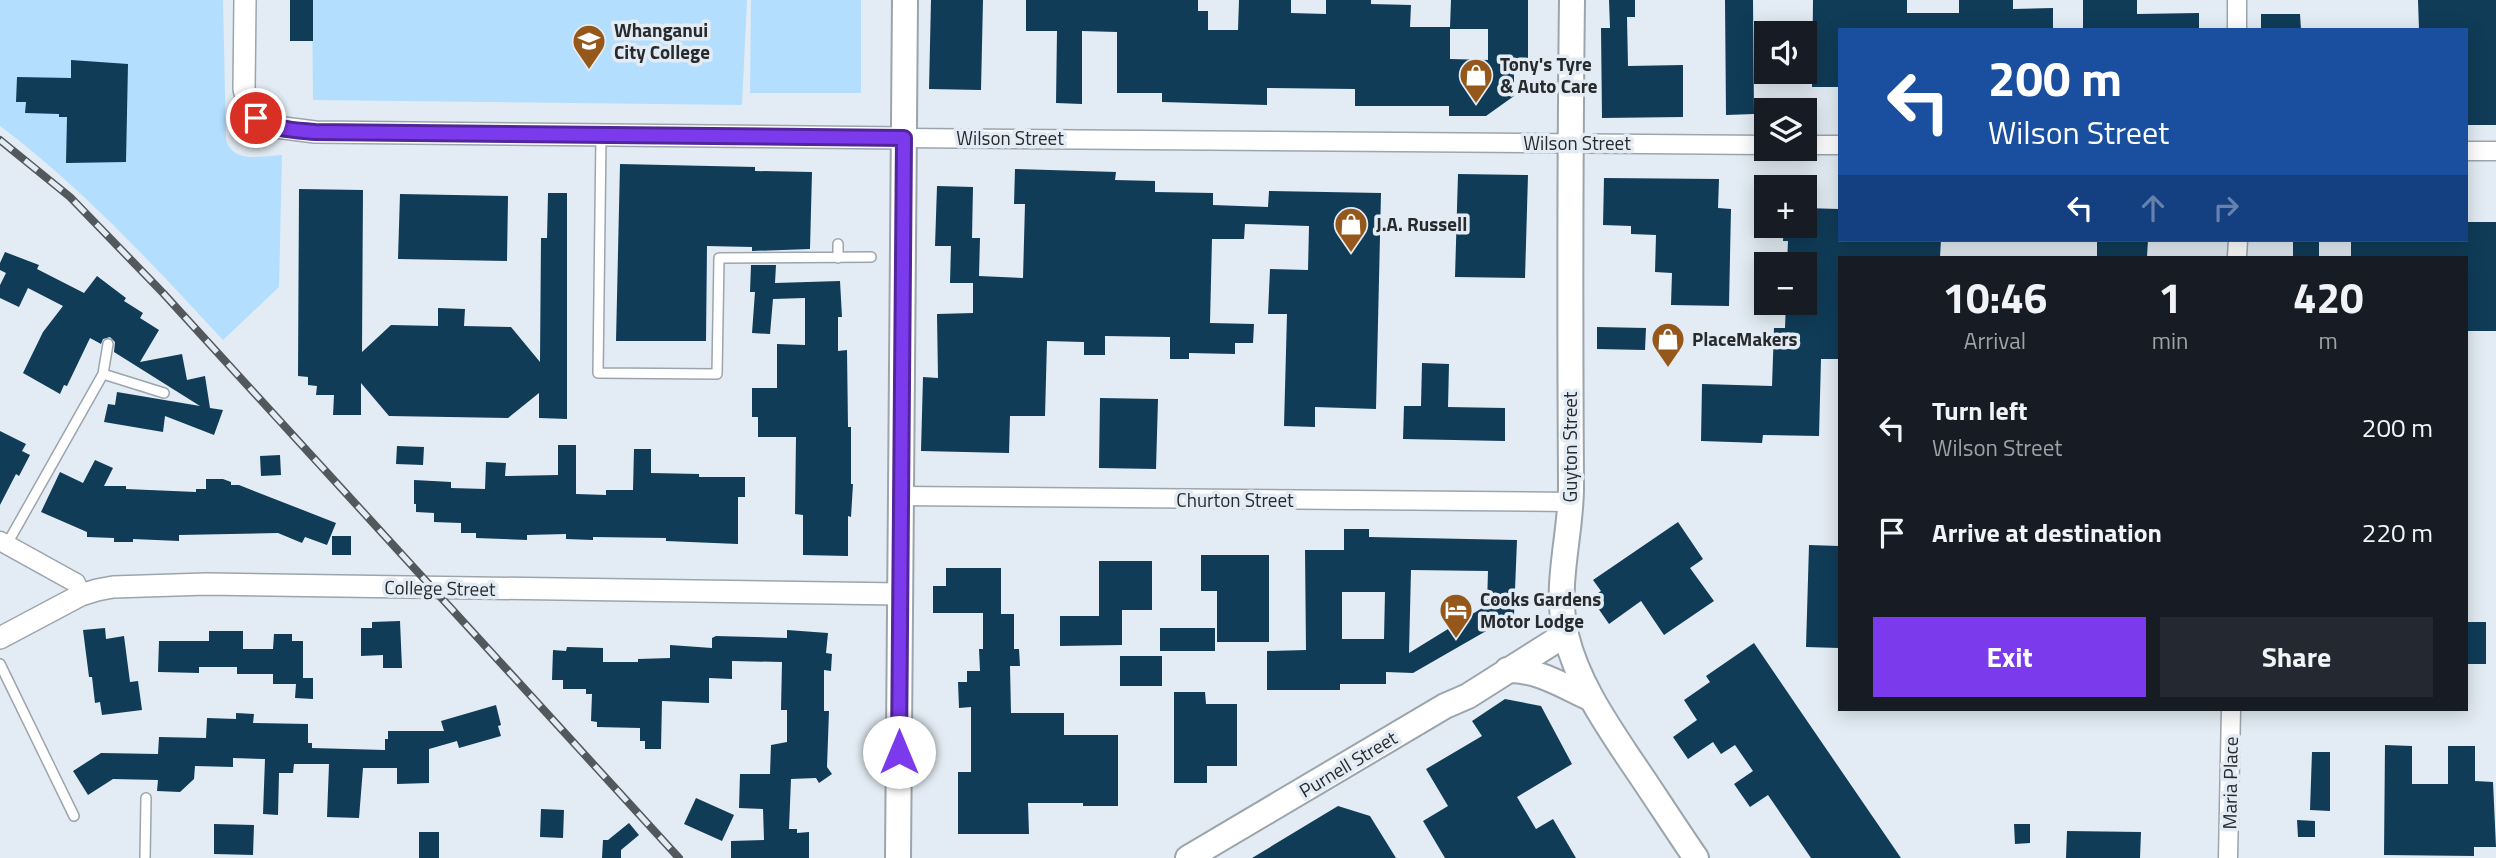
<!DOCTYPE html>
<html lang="en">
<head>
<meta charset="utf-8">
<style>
  body { margin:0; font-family:"Titillium Web",sans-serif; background:#242831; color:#f1f3f6; height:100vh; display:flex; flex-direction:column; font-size:26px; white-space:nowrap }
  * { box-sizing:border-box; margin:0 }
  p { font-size:23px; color:#9ea1a6 }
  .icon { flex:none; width:38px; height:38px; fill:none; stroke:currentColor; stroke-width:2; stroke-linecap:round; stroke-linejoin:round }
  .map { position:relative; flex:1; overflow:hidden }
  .details { position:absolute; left:1838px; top:256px; width:630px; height:455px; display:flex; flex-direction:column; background:#171b24; border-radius:0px; box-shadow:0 4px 18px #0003 }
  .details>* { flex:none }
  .guide { position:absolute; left:1838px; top:28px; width:630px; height:214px; border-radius:0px; box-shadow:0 4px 18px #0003; background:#1a4fa0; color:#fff; overflow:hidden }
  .tools { position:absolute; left:1754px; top:21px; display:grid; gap:14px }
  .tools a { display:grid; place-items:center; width:63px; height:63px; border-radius:0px; background:#171b24; box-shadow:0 4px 18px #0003; font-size:35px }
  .pin { position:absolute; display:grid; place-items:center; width:60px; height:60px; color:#fff; margin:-30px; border:4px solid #fff; border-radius:50%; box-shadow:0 2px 7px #0007 }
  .me { position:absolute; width:77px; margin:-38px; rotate:0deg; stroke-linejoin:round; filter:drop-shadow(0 0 5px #0008) }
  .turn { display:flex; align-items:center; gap:24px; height:147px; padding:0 35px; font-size:32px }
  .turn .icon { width:91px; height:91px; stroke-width:2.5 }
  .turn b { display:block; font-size:49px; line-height:60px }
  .lanes { display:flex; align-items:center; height:66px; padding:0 35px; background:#0003; justify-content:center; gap:35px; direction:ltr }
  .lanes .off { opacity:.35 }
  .eta { display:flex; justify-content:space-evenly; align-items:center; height:119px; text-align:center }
  .eta b { font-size:42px; font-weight:700; line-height:49px }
  .cta { display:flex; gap:14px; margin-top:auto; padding:14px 35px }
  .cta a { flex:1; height:80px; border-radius:0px; background:#7c3aed; color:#fff; font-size:28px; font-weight:700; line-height:80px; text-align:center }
  .cta a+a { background:#242831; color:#f1f3f6 }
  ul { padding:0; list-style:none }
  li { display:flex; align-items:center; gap:21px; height:105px; padding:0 35px }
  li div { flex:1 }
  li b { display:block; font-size:26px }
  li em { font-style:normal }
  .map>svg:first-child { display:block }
  .green { fill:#b4defe }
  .building { fill:#103c58; fill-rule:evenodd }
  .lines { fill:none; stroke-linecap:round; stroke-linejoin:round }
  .service-casing { stroke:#9ca5ac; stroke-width:12 }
  .minor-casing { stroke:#9ca5ac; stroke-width:21 }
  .tertiary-casing { stroke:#9ca5ac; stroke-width:24 }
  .secondary-casing { stroke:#9ca5ac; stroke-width:28 }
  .service { stroke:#fff; stroke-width:9 }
  .minor { stroke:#fff; stroke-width:18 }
  .tertiary { stroke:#fff; stroke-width:21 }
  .secondary { stroke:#fff; stroke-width:24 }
  .rail-casing { stroke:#53585c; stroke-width:8 }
  .rail { stroke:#e3ecf4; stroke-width:5; stroke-dasharray:16; stroke-linecap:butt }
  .route-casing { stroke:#51269a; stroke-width:18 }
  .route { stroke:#7c3aed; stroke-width:12 }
  .labels { text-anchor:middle; stroke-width:7; stroke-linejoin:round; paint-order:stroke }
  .poi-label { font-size:19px; font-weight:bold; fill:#282b2e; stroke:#e3ecf4; text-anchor:start }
  .street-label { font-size:19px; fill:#282b2e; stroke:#e3ecf4 }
</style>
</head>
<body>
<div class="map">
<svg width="2496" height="858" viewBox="0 0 2496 858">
  <rect width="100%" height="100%" fill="#e3ecf4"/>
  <!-- green -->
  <path class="green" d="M0,0H223L226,140C234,164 262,156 282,155L279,287L223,340C153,265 83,188 0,126Z
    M312,0H747L742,105L313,100Z
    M751,0H861V93H750Z"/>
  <!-- building -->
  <path class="building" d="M290,0H313V41H290Z
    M931,0H983L981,90L929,89Z
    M1026,0H1198V11H1208V30H1238L1239,0H1291V13L1326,14V0H1371V4L1411,5L1410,27H1450L1451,0H1528V61L1514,60V96L1486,116H1449V106H1355V89L1267,88V105L1162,102V93H1117V32L1082,31V104L1056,103L1057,31H1026ZM1450,29H1488V60L1450,59Z
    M1609,0H1635V17H1627L1628,66L1683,65V117L1602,118L1601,28H1610Z
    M1725,0H1753L1754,114L1726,115Z
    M1813,0H1907V13H1959V0H2013V9L2053,8V30H1839V87H1812Z
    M2083,0H2137V14L2199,13V30H2083Z
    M2418,0H2496V125H2466V30H2419Z
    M2261,14H2300L2301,30H2261Z
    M71,60L128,64L126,162L66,163L67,117H59V114L25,113L26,102H16L17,77L71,78Z
    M620,164L755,167V171L812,172L810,249L752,251V247L707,246L706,341H616Z
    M1015,169L1116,172L1115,180L1155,181V192L1213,193V205L1268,207L1269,191L1381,193L1376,409L1315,407V427L1284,426L1287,314H1268L1270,269L1308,270L1309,226L1245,224L1244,239H1212L1210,323L1254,324L1253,343H1235V354L1189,353V359H1170V337L1105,336V355H1084V342L1047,341L1045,416H1010L1009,453L921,451L923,377L938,378L937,314L973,313V283H950L951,246H935L937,186L973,187L972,238H980L979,276L1023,278L1025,204H1014Z
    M1458,174L1528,175L1525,278L1455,277Z
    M1604,178L1719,179L1718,208L1731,209L1729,306L1671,305L1672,273L1655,272L1656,235L1631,234V226L1603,225Z
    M299,189L363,190L362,352L391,325L438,326V308L465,309L464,326L511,327L540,362L541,238H547L548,193H567V419L539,418V393L508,418L389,416L361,383V415H333L334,395H316L317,386L308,385V377L298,376Z
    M400,194L508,196L507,261L398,259Z
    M1804,208L1839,209V240H1941L1940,257H1839V359H1821L1819,436L1763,435L1762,443L1701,441L1702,384L1772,386L1774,328H1785L1786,303H1804V264H1787L1788,241H1783L1784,226H1804Z
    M2466,222H2496V331H2466V257H2351V240H2466Z
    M2097,240H2148L2147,257H2097Z
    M2293,240H2319V257H2293Z
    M5,252L39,265L37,269L84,293L97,276L126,298L124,301L143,313L140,318L159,330L140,362L182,354L187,380L205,376L210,408L223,410L214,435L165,416L163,432L104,422L108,404L115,405L117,392L200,406L114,352L115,342L110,337L103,339L101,344L90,338L67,386L64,385L60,394L23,373L43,332L63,306L28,288L19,307L0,298V285L6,273L0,270V263Z
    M751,265H776L775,283L840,281L842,317H838V351L847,350L848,427H851V484H853L851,517L848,516V556L803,555V515L795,514L796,437H758V417H752V388H777V344L805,345V298L773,299L770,334L752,333L755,292H750Z
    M1597,327L1646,328L1645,350L1597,349Z
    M1422,363L1449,364L1448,407L1505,408V441L1403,439L1404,406H1421Z
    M1100,398L1158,399L1156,469L1099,468Z
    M0,431L26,444L22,451L30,455L19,476L16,474L0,505Z
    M558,445H576V494L606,495V490H633L634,449H651V473L699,474V477H745V497H738V544L666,541V538L593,537V540L566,539V534L527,535V540L476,538V533H461V523L434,522V513L416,512V504H414V480L451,482V488L485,489L486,462L506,463L505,476L558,475Z
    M397,446L424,447L423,465L396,464Z
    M280,455L281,475L261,476L260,456Z
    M95,460L113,468L104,486H126V489L196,492V489H206V479H223L231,482V485H239L336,523L327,545L305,537L302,543L278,533L179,535V541L133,539V542H114V538L87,537V532L41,512L60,472L83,483Z
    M1678,522L1703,559L1690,568L1714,601L1664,635L1641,601L1609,624L1591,598L1601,591L1593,580Z
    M1344,529H1369V537L1517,540L1514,615L1413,673L1386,672V684H1340V690H1267V651L1306,650L1305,550H1344ZM1411,570L1488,571L1487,605L1409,653ZM1342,592H1385L1384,639H1342Z
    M332,536H351V555H332Z
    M1809,545L1839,546V648L1806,647Z
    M1201,555H1269V642H1217V591H1201Z
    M1099,561H1152V610H1122V645L1060,646V616H1099Z
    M946,568H1001V614H1014V649H1019L1020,666H1010L1011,713H1064V735H1118V806H1083V803H1028L1029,834H958V772H971V707L959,708L958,682H967V671H980L979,649H983V613H933V586H946Z
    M400,621L402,668H383V655L361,656V628H372V622Z
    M2466,622H2486V664H2466Z
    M105,628L106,639L124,636L130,682L138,681L142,710L102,715L100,702L95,703L92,677H89L83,630Z
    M1160,628H1215V651H1160Z
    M787,630L828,633L826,653L832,654L831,671L824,670V711H829L827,767L832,774L819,783L816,778L791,779L789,829H797V833L809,832V858H731V841L764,840L763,809L739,808L740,774H770L771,745L787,742V710H781L782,662L732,661V679L709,678V703L662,701L661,749H645V741H640V728L597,727V722L591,721L592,694H586V689H563V680H552L553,650L566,651L567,647L603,648V662H638V659L670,658V645L712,648V638L716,636L787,638Z
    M209,631H243V649H273L274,634H292V641H303V678H313V699L295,698L296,684H273V674H237V667H199V673L158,672L159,641H209Z
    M1754,643L1803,715L1901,858H1811L1768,795L1750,807L1734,784L1753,771L1735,745L1721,754L1713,742L1688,759L1673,737L1697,720L1684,700L1710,682L1706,676Z
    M1120,656H1162V686H1120Z
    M1174,692H1205L1206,704H1237V766H1207V783H1174Z
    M1505,699L1541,706L1572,764L1517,797L1536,829L1553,819L1576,858H1445L1423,821L1448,806L1426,769L1482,736L1472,721Z
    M496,705L501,725L498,726L501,736L459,748L457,741L429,749V783L397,784V768H363L359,818L327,817L329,764H294L293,773H279L278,815L263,814L265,759L233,758V767L195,766L194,779L180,792L157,791L158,780L113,779L88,795L73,771L101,753L158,754L159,737L206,738L207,718L236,719V713L254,714L253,723L308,724V743H312V748L385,750V739H388V731H444L441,721Z
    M2385,745L2412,746V784H2448V746H2475V781L2493,782L2496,847H2474V856L2384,855Z
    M2312,752H2330V811L2310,810Z
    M696,798L734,815L722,841L684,824Z
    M1338,806L1370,816L1396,858H1252Z
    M541,809L564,810L563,838L540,837Z
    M2297,820L2315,821V837H2298Z
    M629,823L639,835L621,850V858H602L603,840H608Z
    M214,824L254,825L253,855L214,854Z
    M2014,824H2030V843L2015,844Z
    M2067,831L2141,832L2140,858H2066Z
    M419,832H439V858H419Z"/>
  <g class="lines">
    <defs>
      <path id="service" d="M601,137L598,373L717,374L719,258L871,257
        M838,258V244
        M103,374L164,393
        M7,544L103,374L108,344
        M0,664L74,816
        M145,858L146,798"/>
      <path id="minor" d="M2237,30V0
        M904,138L1766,145
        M1804,145H1839
        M2466,151H2496
        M2237,257L2238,240
        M900,496L1571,502
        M0,541L76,583L81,595
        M2228,858L2231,709"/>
      <path id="tertiary" d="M245,0L244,89L249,109L256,118L268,126L315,132L904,138
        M0,638L81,595L97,590L113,587L206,584L900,594"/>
      <path id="secondary" d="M1572,0C1570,162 1570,325 1571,487C1571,537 1554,585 1566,635C1577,681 1605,722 1631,761C1653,793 1674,826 1696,858
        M1507,670C1538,669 1565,687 1592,699
        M898,858L905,0
        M1188,858L1445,706L1468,696L1566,634"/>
    </defs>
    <!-- service casing -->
    <use href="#service" class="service-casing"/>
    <!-- minor casing -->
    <use href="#minor" class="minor-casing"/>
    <!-- tertiary casing -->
    <use href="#tertiary" class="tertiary-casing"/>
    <!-- secondary casing -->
    <use href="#secondary" class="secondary-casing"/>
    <!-- service -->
    <use href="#service" class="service"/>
    <!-- minor -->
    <use href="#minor" class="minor"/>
    <!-- tertiary -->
    <use href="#tertiary" class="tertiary"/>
    <!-- secondary -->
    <use href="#secondary" class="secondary"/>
    <defs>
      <path id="rail" d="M0,140L70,197L163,293L679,858"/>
    </defs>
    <!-- rail casing -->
    <use href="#rail" class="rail-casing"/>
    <!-- rail -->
    <use href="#rail" class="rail"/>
  </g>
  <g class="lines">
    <defs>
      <path id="route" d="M256,118C275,130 294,130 315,132L904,138L899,752"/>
    </defs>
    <!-- route casing -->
    <use href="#route" class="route-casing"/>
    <!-- route -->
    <use href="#route" class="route"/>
  </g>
  <!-- icons -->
  <defs>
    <symbol id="school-pin" viewBox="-11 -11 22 30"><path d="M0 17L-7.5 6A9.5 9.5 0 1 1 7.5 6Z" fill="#95581a" stroke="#e3ecf4"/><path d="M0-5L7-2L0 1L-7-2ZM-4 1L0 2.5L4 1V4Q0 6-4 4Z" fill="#fff"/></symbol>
    <symbol id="shop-pin" viewBox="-11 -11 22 30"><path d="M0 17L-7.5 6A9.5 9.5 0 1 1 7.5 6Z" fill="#95581a" stroke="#e3ecf4"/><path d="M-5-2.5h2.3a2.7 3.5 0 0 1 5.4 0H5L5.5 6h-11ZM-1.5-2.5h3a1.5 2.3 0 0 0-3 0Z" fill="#fff"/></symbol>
    <symbol id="hotel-pin" viewBox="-11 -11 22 30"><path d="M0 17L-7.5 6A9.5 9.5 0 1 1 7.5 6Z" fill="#95581a" stroke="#e3ecf4"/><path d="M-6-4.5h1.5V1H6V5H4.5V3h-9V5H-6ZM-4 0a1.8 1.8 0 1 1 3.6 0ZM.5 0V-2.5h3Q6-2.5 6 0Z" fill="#fff"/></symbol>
  </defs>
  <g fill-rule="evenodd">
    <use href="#school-pin" x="570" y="22" width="38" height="52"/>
    <use href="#shop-pin" x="1457" y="56" width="38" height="52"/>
    <use href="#shop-pin" x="1332" y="205" width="38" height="52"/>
    <use href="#shop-pin" x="1649" y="320" width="38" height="52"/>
    <use href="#hotel-pin" x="1437" y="591" width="38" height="52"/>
  </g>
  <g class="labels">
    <!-- poi labels -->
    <g class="poi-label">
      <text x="614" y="37">Whanganui<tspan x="614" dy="22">City College</tspan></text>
      <text x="1500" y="71">Tony's Tyre<tspan x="1500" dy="22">&amp; Auto Care</tspan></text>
      <text x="1376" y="231">J.A. Russell</text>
      <text x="1692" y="346">PlaceMakers</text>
      <text x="1480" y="606">Cooks Gardens<tspan x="1480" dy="22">Motor Lodge</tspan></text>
    </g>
    <!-- street labels -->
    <g class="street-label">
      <text x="1010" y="145">Wilson Street</text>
      <text x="1577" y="150">Wilson Street</text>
      <text transform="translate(1570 447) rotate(-90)" y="7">Guyton Street</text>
      <text x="1235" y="507">Churton Street</text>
      <text transform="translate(440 588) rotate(1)" y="7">College Street</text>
      <text transform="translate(1348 764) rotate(-31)" y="7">Purnell Street</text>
      <text transform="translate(2230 783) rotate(-89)" y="7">Maria Place</text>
    </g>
  </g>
</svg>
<div class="tools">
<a><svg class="icon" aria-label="sound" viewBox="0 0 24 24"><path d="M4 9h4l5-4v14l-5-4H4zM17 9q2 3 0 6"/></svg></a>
<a><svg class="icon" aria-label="layers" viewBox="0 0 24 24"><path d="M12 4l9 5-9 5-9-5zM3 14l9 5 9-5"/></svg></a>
<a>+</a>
<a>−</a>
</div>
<div class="pin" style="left:256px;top:118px;background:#d93025"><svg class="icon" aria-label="arrive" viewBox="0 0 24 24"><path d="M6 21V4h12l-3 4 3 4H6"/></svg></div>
<svg class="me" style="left:899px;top:752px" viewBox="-20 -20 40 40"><circle r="19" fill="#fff"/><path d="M0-13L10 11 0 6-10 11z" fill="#7c3aed"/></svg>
<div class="guide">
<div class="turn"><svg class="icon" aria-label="left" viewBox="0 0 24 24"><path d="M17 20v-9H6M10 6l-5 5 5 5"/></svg><div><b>200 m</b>Wilson Street</div></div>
<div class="lanes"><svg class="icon" aria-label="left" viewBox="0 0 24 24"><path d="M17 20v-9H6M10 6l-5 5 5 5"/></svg><svg class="icon off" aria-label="ahead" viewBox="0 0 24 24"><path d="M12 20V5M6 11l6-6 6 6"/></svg><svg class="icon off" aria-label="right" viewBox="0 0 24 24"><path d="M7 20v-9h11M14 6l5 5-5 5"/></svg></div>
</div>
<section class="details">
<div class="eta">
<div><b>10:46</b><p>Arrival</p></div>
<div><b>1</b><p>min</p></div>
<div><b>420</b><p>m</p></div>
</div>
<ul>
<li><svg class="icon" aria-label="left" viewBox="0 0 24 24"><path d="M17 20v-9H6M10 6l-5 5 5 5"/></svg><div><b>Turn left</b><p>Wilson Street</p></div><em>200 m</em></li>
<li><svg class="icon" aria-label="arrive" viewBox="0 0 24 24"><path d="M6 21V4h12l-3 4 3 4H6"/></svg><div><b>Arrive at destination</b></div><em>220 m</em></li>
</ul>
<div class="cta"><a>Exit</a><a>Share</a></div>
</section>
</div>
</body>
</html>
